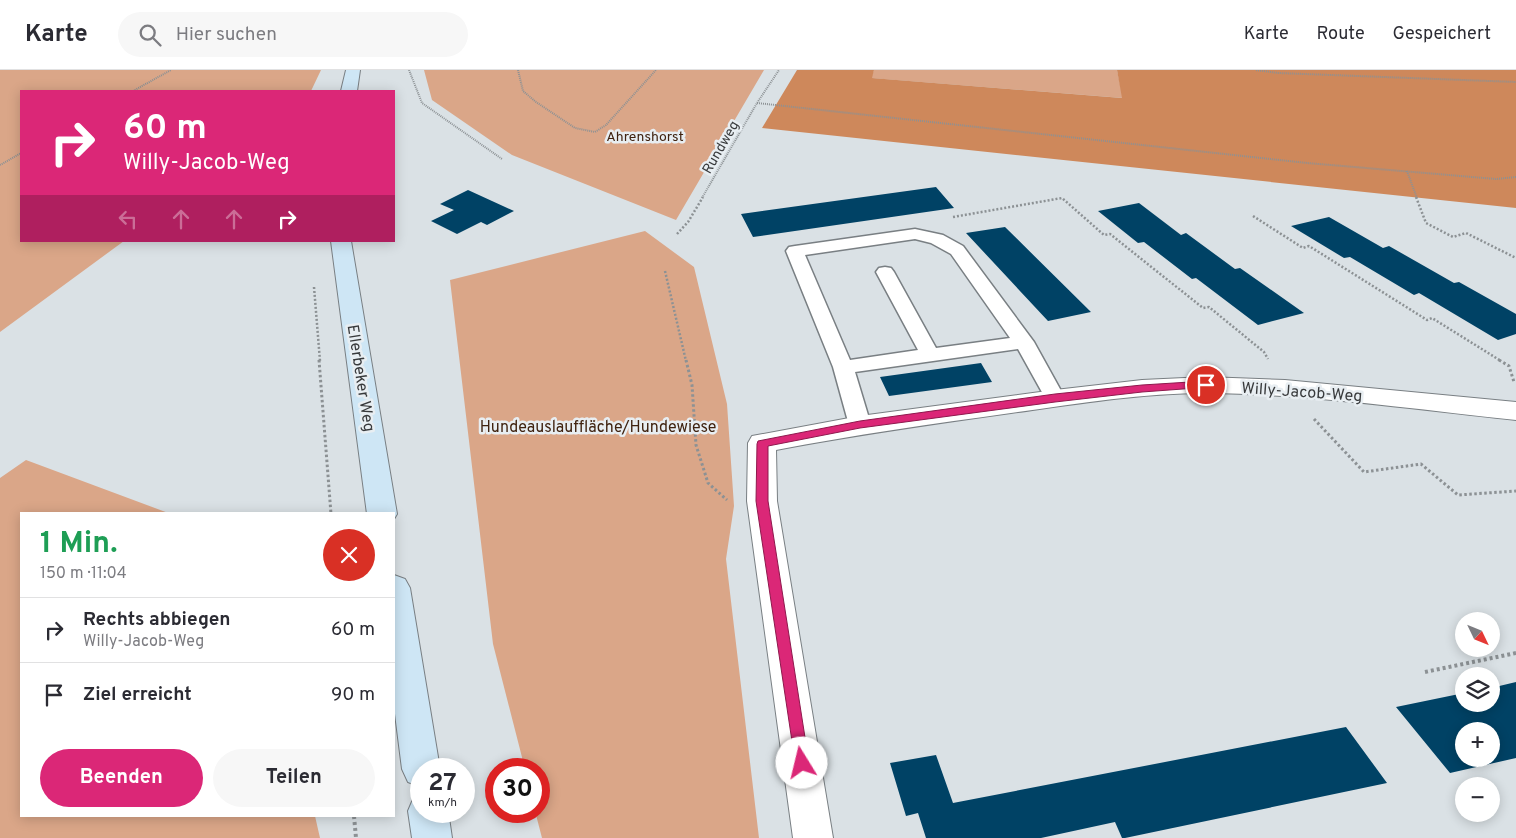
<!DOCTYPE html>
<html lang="de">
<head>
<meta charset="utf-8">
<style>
  body { margin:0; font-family:Overpass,sans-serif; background:#f7f7f7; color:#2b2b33; height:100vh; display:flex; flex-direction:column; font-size:19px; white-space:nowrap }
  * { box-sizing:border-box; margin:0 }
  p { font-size:16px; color:#7c7c81 }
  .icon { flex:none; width:28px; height:28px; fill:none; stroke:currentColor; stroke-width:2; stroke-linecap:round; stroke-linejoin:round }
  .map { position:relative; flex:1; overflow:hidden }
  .side { position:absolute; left:20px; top:442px; width:375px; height:305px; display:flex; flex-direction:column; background:#fff; border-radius:0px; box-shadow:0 2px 12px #0003 }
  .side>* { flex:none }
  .guide { position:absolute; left:20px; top:20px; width:375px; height:152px; border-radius:0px; box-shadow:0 2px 12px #0003; background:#db2777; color:#fff; overflow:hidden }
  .needle { width:32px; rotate:133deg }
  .tools { position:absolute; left:1455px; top:542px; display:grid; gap:10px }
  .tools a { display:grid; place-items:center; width:45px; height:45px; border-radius:50%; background:#fff; box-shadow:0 2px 12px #0003; font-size:25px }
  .speed { position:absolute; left:410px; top:688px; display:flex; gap:10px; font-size:25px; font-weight:700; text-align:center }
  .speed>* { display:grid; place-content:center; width:65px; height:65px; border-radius:50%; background:#fff; box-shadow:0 2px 12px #0003; line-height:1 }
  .speed small { font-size:12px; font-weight:400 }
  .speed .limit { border:8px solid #d22; background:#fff; color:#111 }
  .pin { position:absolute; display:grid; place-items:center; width:42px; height:42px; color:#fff; margin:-21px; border:2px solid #fff; border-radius:50%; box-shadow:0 1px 5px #0007 }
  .me { position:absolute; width:55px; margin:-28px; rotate:351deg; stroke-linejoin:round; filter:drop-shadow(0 0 4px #0008) }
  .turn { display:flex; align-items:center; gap:18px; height:105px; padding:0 20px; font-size:22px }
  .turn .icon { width:65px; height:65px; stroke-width:2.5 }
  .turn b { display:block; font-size:35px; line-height:42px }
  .lanes { display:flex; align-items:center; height:48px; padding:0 20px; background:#0003; justify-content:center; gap:25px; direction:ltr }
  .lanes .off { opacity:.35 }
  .round { display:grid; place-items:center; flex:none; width:52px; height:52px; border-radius:26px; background:#f7f7f7 }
  .head { display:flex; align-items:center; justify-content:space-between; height:85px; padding:0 20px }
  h1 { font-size:30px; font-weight:700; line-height:38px; color:#1e9e55 }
  .action { display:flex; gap:10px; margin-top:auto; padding:10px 20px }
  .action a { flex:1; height:58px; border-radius:30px; background:#db2777; color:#fff; font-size:20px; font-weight:700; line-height:58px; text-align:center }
  .action a+a { background:#f7f7f7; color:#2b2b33 }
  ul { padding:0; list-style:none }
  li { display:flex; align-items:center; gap:15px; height:65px; padding:0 20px; border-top:1px solid #e1e1e2 }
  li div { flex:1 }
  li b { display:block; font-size:19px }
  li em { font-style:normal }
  header { display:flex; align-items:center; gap:30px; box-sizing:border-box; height:70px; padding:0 25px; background:#fff; border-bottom:1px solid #e1e1e2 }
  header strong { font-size:24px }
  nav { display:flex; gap:28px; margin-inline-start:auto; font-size:18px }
  .search { width:350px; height:45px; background:#f7f7f7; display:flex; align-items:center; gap:12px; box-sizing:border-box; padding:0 18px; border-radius:28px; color:#7c7c81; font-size:19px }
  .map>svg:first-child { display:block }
  .green { fill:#daa688 }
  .forest { fill:#ce885b }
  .building { fill:#004265; fill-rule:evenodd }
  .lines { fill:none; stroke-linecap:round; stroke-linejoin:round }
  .lane-casing { stroke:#797f83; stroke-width:3 }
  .street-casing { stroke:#797f83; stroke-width:2 }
  .secondary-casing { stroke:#797f83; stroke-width:2 }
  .path-far3 { stroke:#8c9194; stroke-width:2; stroke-dasharray:1 1; stroke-linecap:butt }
  .path-far2 { stroke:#8c9194; stroke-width:2.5; stroke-dasharray:2 2; stroke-linecap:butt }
  .path-far1 { stroke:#8c9194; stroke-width:3; stroke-dasharray:2.5 2.5; stroke-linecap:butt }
  .path { stroke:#8c9194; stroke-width:4; stroke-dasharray:3 3; stroke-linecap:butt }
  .lane { fill:#fff; fill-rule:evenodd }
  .street { fill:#fff; fill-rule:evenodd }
  .secondary { fill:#cee6f5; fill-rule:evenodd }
  .route { fill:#db2777; stroke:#8e194d }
  .labels { text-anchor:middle; stroke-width:5; stroke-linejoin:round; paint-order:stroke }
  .far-park-label { font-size:14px; fill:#3f220f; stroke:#e8eef2 }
  .far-street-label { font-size:14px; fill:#383a3c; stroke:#e8eef2 }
  .street-label { font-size:16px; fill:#383a3c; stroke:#e8eef2 }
  .park-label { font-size:16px; fill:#3f220f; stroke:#e8eef2 }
</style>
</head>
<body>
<header>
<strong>Karte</strong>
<div class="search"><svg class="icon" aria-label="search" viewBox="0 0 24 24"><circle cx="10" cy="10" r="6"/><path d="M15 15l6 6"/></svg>Hier suchen</div>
<nav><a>Karte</a><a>Route</a><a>Gespeichert</a></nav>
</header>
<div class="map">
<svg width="1516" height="768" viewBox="0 0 1516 768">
  <rect width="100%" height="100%" fill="#dae1e5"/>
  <!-- green -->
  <path class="green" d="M0,0H321L311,21H21V171H124L0,262Z
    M424,0H764L676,150L512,85L432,30Z
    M874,0H1117L1123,28L871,8Z
    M645,161L694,197L727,334L734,436L726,489L759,768H542L535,741H539V699H525L493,574L450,210Z
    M26,390L171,444H21V746H315L320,768H0V408Z"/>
  <!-- forest -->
  <path class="forest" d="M797,0H874L872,8L1122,28L1117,0H1516V138L762,58Z"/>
  <!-- building -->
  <path class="building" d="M936,117L954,138L753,167L741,144Z
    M468,120L514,141L487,155L481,152L457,164L431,151L454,140L440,134Z
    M1139,133L1181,165L1186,163L1235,199L1240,198L1304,243L1258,255L1196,208L1192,209L1144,172L1138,173L1098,141Z
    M1329,147L1383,178L1389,176L1454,213L1459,212L1516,244V264L1498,270L1419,223L1414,225L1350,187L1344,188L1291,156Z
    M1005,157L1091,242L1048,251L966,163Z
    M981,293L992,312L889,326L880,307Z
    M1516,612V688L1450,703L1396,637L1464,623V634H1491V618ZM1464,661H1491V689H1464Z
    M1346,657L1387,713L1125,768H1122L1115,752L1041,768H926L918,743L906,746L890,693L936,685L953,733Z"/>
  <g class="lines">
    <defs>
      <path id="lane" d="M915,159L943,165L963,176L1034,272L1065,328L1062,333L1055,335L1048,333L1018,279L855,302L871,355L868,360L860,362L852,360L849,355L833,297L786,181L789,177L795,176ZM915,169L931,173L951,184L1010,268L936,278L894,202L891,198L885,197L879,198L876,202L918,280L850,290L805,185Z"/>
      <path id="street" d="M1206,307L1285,310L1516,332V350C1413,339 1310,324 1207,323C1142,323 1076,334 1011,343C932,354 854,365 776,380L777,431L833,768H793L747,431L748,373L752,366L860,346L1055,320L1142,310Z"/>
      <path id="secondary" d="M346,0H360L357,21H341Z
        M331,171H351L397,444L394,449V444H367Z
        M394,505L405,509L410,518L440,699H421V717L408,712L402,699L394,636Z
        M421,724V741H448L452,768H412L408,741L414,727Z"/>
    </defs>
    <!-- lane casing -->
    <use href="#lane" class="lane-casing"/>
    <!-- street casing -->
    <use href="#street" class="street-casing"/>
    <!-- secondary casing -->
    <use href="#secondary" class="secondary-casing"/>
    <!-- path-far3 -->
    <path class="path-far3" d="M409,0L422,33L502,89
      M518,0L523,21L536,32L575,58L595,62L606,55L656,0
      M1256,0L1278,3L1516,12
      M133,21L171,0
      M757,33L1307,93L1496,109L1516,107
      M0,95L21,83
      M1407,101L1417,128
      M702,128L757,33L779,0"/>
    <!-- path-far2 -->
    <path class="path-far2" d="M1416,127L1426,153L1453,167L1466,163L1516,188
      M1253,146L1303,178L1309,176L1427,250L1432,248L1501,291
      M953,147L1062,128L1104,165L1110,164L1203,238L1209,237L1264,282L1268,289
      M677,164L688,152L703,127
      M665,201L686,291
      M314,217L320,291"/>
    <!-- path-far1 -->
    <path class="path-far1" d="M319,290L331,444
      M686,290L692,315L696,375L708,413L727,430
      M1499,290L1509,296L1514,312
      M1314,349L1364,402L1421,394L1458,425L1516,421"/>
    <!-- path -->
    <path class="path" d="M1425,602L1516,583
      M354,746L356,768"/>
    <!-- lane -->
    <use href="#lane" class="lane"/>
    <!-- street -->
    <use href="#street" class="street"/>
    <!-- secondary -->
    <use href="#secondary" class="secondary"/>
  </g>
  <!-- route -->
  <path class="route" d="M1206,311L1210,312L1212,315L1210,317L1142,322L1055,332L860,358L768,376V431L809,693L807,698L802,701L796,698L756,431L757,374L758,371L860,351L1055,324L1142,315Z"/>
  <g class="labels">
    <!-- far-park labels -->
    <g class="far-park-label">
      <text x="645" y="71">Ahrenshorst</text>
    </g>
    <!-- far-street labels -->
    <g class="far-street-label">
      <text transform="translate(720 77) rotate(-60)" y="5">Rundweg</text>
    </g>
    <!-- street labels -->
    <g class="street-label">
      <text transform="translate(362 308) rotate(81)" y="6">Ellerbeker Weg</text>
      <text transform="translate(1302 321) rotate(4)" y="6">Willy-Jacob-Weg</text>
    </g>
    <!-- park labels -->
    <g class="park-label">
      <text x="598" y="362">Hundeauslauffläche/Hundewiese</text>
    </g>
  </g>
</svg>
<div class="tools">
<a><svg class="needle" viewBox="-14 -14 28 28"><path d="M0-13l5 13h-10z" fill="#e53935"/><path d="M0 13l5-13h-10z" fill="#7c7c81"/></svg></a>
<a><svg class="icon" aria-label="layers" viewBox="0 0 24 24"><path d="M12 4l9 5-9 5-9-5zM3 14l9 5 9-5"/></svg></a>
<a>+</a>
<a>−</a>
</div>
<div class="speed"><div>27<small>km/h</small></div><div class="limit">30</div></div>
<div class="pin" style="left:1206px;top:315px;background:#d93025"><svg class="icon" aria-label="arrive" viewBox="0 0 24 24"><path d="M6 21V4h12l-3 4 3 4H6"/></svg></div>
<svg class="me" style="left:802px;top:693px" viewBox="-20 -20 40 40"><circle r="19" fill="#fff"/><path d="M0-13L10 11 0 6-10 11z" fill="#db2777"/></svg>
<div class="guide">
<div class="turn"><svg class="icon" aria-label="right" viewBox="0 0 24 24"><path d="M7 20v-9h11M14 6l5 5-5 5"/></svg><div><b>60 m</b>Willy-Jacob-Weg</div></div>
<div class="lanes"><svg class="icon off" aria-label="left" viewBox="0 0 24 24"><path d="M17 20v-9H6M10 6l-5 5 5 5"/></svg><svg class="icon off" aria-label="ahead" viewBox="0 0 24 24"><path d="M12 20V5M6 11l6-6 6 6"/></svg><svg class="icon off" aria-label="ahead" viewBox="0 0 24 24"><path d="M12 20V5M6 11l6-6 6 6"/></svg><svg class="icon" aria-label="right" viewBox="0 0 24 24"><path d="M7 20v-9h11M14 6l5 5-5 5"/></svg></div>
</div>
<section class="side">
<div class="head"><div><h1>1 Min.</h1><p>150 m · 11:04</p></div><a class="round" style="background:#d93025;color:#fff"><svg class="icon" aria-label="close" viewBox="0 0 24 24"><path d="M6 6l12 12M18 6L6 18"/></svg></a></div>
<ul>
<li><svg class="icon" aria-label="right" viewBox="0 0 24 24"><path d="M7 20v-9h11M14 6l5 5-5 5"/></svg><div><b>Rechts abbiegen</b><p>Willy-Jacob-Weg</p></div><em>60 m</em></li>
<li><svg class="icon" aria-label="arrive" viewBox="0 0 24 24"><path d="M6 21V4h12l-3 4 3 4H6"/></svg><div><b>Ziel erreicht</b></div><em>90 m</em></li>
</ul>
<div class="action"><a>Beenden</a><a>Teilen</a></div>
</section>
</div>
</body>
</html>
